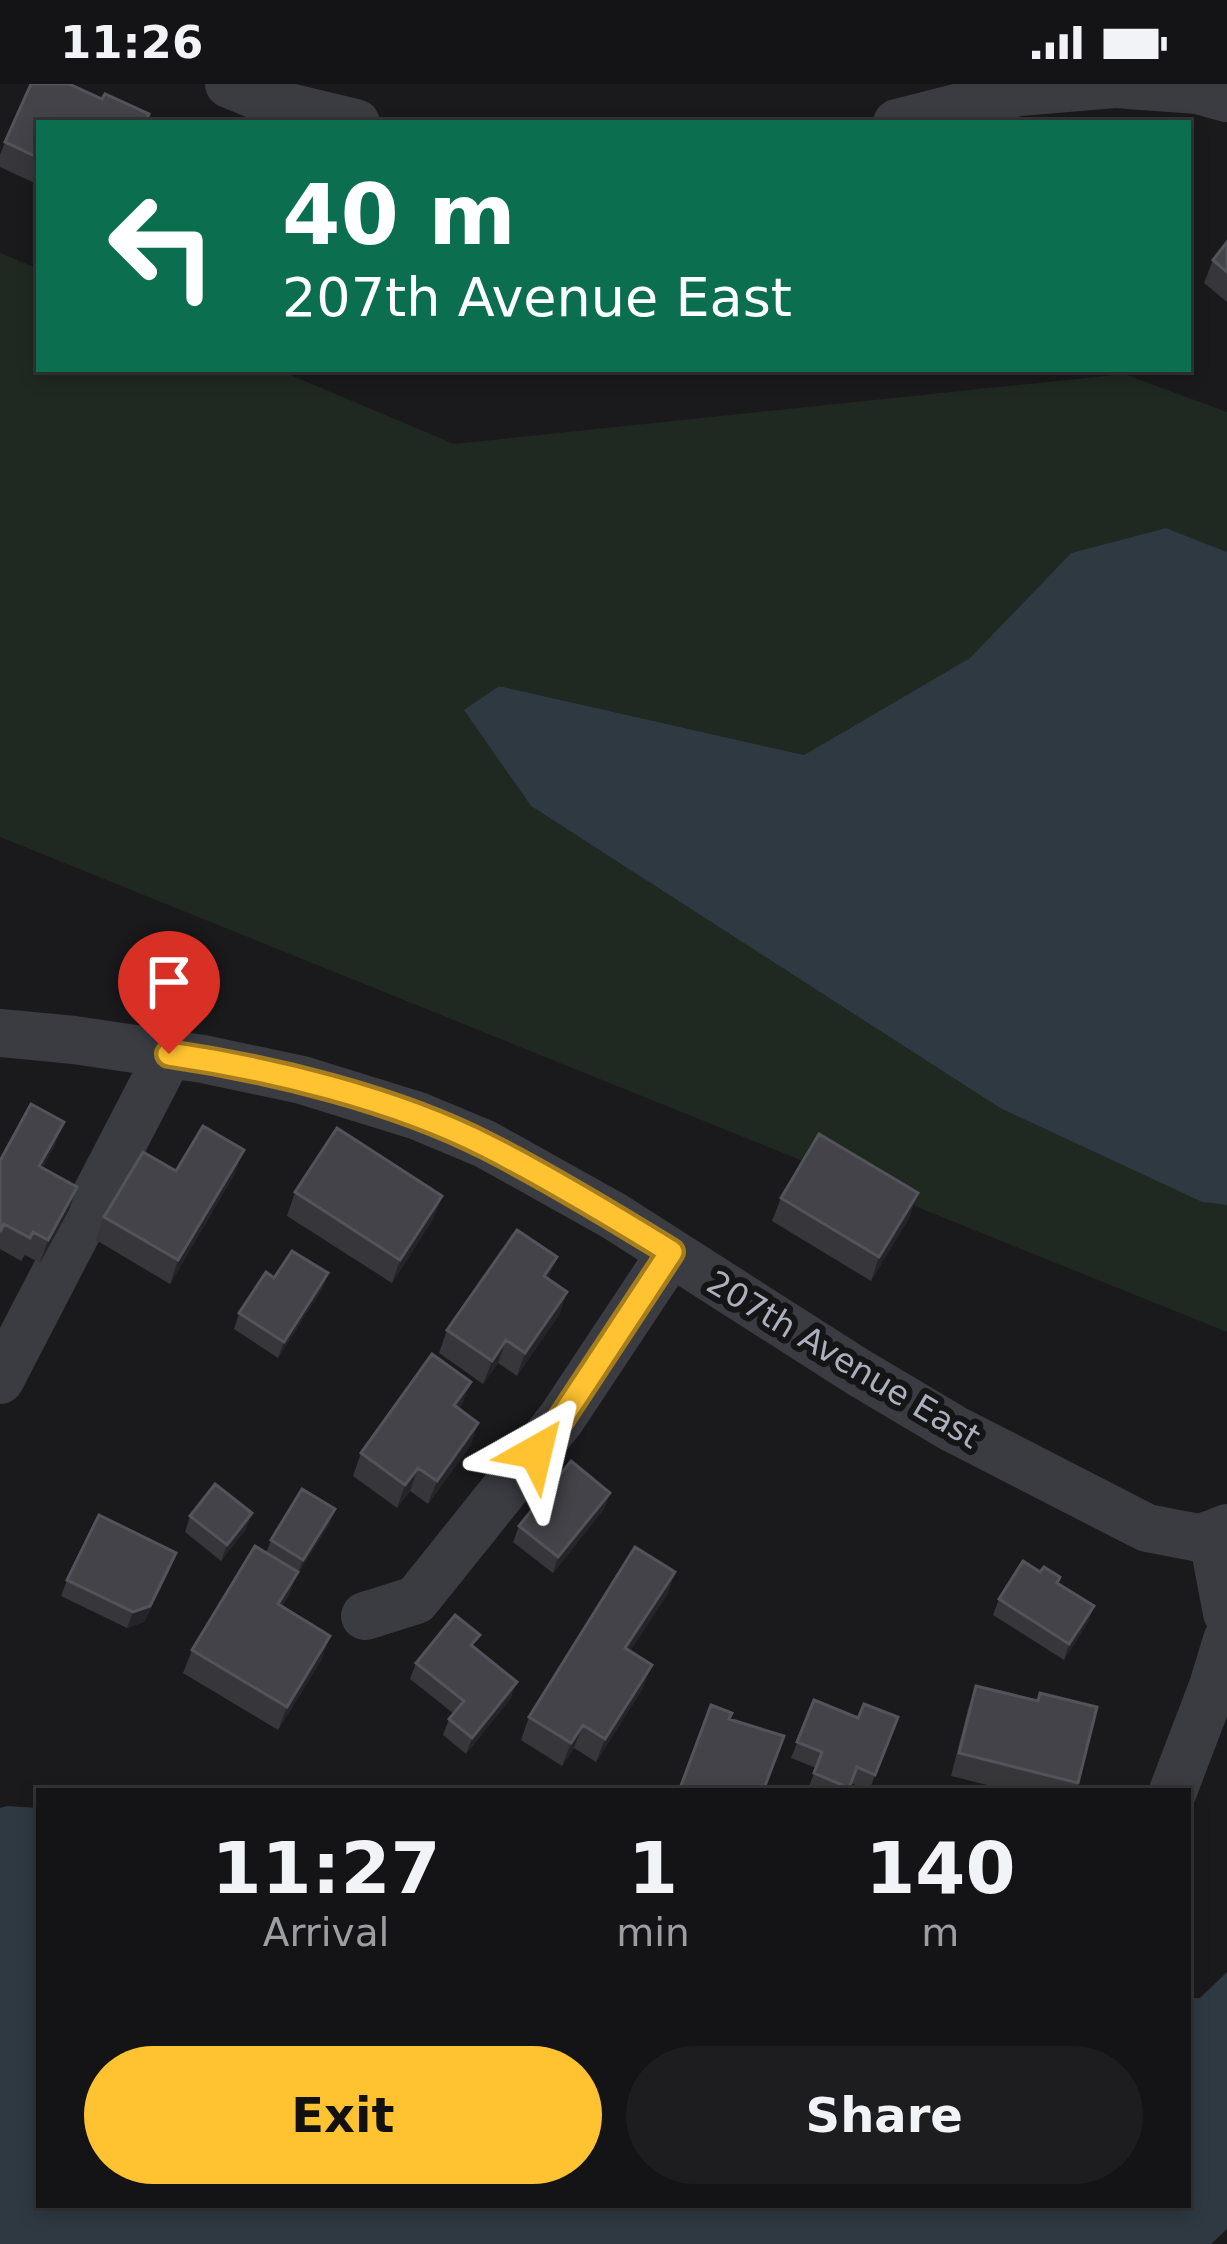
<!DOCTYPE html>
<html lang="en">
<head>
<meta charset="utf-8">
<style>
  body { margin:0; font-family:"DejaVu Sans",sans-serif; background:#1d1d1f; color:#f1f3f6; height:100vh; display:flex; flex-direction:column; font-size:45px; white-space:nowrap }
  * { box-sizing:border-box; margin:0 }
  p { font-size:39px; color:#9d9ea1 }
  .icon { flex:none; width:66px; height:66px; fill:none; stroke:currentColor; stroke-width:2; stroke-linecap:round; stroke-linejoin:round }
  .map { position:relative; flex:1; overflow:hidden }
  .details { position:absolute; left:36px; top:1704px; width:1155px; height:420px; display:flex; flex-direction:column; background:#141416; border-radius:0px; box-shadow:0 6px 18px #0003,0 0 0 3px #333335 }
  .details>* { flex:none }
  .guide { position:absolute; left:36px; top:36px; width:1155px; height:252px; border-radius:0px; box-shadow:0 6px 18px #0003,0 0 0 3px #333335; background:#0b6e4f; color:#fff; overflow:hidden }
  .pin { position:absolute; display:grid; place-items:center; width:102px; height:102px; color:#fff; margin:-123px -51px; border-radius:50% 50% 50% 0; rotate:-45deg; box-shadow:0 0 12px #0007 }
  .pin .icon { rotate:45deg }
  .me { position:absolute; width:132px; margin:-66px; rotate:37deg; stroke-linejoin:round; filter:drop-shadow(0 0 9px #0008) }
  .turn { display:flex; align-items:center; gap:42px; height:252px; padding:0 48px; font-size:54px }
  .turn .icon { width:156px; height:156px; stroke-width:2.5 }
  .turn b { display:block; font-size:84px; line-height:102px }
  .eta { display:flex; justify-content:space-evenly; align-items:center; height:204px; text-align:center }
  .eta b { font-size:72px; font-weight:600; line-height:84px }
  .action { display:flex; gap:24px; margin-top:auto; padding:24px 48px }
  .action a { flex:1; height:138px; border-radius:72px; background:#ffc230; color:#111; font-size:48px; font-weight:600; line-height:138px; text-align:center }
  .action a+a { background:#1d1d1f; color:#f1f3f6 }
  .status { display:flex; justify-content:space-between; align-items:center; height:84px; padding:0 60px; background:#141416; direction:ltr }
  .status svg { height:33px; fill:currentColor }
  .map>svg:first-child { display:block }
  .green { fill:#1f2921 }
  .water { fill:#2e3942 }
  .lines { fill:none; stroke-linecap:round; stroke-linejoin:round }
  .minor { stroke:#3b3c42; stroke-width:48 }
  .wall { fill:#36363b }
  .shaded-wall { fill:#252529 }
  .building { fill:#434349; stroke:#53545b; stroke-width:3 }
  .route-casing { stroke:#a67e1f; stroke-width:30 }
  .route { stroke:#ffc230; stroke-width:21 }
  .labels { text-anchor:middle; stroke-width:12; stroke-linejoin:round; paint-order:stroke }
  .street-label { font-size:33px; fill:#acb0bd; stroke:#151518 }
</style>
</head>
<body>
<div class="status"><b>11:26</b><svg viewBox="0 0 49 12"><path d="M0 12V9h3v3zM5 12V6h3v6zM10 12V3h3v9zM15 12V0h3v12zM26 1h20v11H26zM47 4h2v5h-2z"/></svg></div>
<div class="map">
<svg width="1227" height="2160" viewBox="0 0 1227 2160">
  <rect width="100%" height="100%" fill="#1a1a1d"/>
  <!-- green -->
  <path class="green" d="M0,169L39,185V285H276L454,360L1124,290L1227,328V468L1166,444L1071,469L970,574L804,671L499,602L465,626L531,722L1000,1024L1202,1118L1227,1121V1248L0,753Z"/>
  <!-- water -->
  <path class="water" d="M1166,444L1227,468V1121L1202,1118L1000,1024L531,722L464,626L499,602L804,671L970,574L1071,469Z
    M7,1722L39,1724V2121H1188V1914H1200L1227,1888V2145L1211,2160H0V1724Z"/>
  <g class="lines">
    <!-- minor -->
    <path class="minor" d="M229,0L280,21L356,39
      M897,39L1019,8L1115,0L1198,6L1227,14
      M0,949L74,956L203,975L302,996L418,1032L485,1060L614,1132L858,1288L954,1345L1147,1444L1199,1454L1212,1450
      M0,1296L169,970
      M1227,1444L1212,1450L1227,1529
      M365,1532L416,1516L561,1335L671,1169
      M1173,1707L1213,1602L1227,1556"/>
  </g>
  <!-- wall -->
  <path class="wall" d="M39,39V101L0,83V71L5,58Z
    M1227,158V218L1204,199L1213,176Z
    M55,1061L42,1084L77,1103L69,1126L40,1179L25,1171L21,1177L0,1165V1077Z
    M176,1087L235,1089L170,1200L96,1156L104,1133Z
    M295,1108L442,1112L433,1135L392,1199L287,1132Z
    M781,1114L910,1132L871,1197L772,1137Z
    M328,1189L322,1205L278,1274L234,1245L239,1229L274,1194Z
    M549,1196L567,1208L559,1231L517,1292L498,1279L483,1300L439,1269L447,1246Z
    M471,1298L459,1325L478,1339L470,1362L428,1420L410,1407L397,1424L353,1392L361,1369Z
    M610,1409L604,1425L553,1489L513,1458L519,1442Z
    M190,1432L246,1445L221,1477L185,1448Z
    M329,1441L296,1492L289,1511L282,1522L322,1575L278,1646L183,1589L192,1566L266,1469L271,1456Z
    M170,1485L144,1538L127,1544L61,1512L67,1496Z
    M675,1488L667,1511L630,1567L643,1604L596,1678L574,1664L562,1682L521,1656L529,1633Z
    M1058,1500L1094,1522L1088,1538L1064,1576L993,1531L999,1515Z
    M475,1564L511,1614L466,1670L443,1651L449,1635L454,1630L410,1595L416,1579Z
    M976,1602L1078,1699L1075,1707H1011L951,1692L968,1625Z
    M814,1616L858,1634L898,1633L869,1707L851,1699L848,1707H813L808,1705L816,1684L791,1674Z"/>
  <!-- shaded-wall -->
  <path class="shaded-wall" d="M64,1038L55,1061L31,1106L39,1082Z
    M244,1066L235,1089L170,1200L178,1176Z
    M77,1103L69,1126L40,1179L48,1156Z
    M918,1109L910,1132L871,1197L879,1173Z
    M442,1112L433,1135L392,1199L400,1176Z
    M557,1173L548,1196L544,1192Z
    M328,1189L322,1205L278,1274L284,1258Z
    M567,1208L559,1231L517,1292L525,1269Z
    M506,1256L498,1279L483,1300L492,1277Z
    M471,1298L462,1321L445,1344L454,1321Z
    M478,1339L470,1362L428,1420L437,1397Z
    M418,1384L410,1407L397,1424L405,1401Z
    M610,1409L604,1425L553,1489L558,1473Z
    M335,1425L329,1441L297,1492L303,1476Z
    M252,1429L246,1445L221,1477L227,1461Z
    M176,1469L144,1538L127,1544L133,1528Z
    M298,1488L289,1511L269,1543L278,1520Z
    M675,1488L667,1511L617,1587L625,1564Z
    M1094,1522L1088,1538L1064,1576L1069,1560Z
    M330,1552L322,1575L278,1646L287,1623Z
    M652,1581L643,1604L596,1678L605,1655Z
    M517,1598L511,1614L466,1670L472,1654Z
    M583,1641L574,1664L562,1682L571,1659Z"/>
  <!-- building -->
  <path class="building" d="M31,0H69L102,15L105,10L149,30L145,39H39V74L5,58Z
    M1227,158V188L1213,176Z
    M31,1020L64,1038L39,1082L77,1103L48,1156L33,1148L30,1154L4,1140L0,1148V1077Z
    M203,1042L244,1066L178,1176L104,1133L143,1068L176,1087Z
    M337,1044L442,1112L400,1176L295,1108Z
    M819,1050L918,1109L879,1173L781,1114Z
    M517,1146L557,1173L544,1192L567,1208L525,1269L506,1256L492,1277L447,1246Z
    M292,1167L328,1189L284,1258L239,1229L266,1188L274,1194Z
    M432,1270L471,1298L454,1321L478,1339L437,1397L418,1384L405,1401L361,1369Z
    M571,1377L610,1409L558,1473L519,1442Z
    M215,1400L252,1429L227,1461L190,1432Z
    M302,1405L335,1425L303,1476L271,1456Z
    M99,1431L176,1469L150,1522L133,1528L67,1496Z
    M255,1462L298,1488L278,1520L330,1552L287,1623L192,1566Z
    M635,1463L675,1488L625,1564L652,1581L605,1655L583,1641L571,1659L529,1633Z
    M1023,1477L1040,1488L1044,1483L1060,1493L1057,1499L1094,1522L1069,1560L999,1515Z
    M455,1531L480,1551L471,1561L517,1598L472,1654L449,1635L464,1617L416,1579Z
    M976,1602L1038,1617L1040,1609L1097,1623L1078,1699L959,1669Z
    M814,1616L858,1634L864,1620L898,1633L875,1691L857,1683L849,1704L814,1689L822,1668L797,1658Z
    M711,1621L732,1629L729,1635L784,1652L763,1707H679Z"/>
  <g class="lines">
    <defs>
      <path id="route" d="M169,970C271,985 395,1015 487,1062C550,1094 611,1131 671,1168L561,1335L536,1368"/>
    </defs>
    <!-- route casing -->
    <use href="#route" class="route-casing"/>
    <!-- route -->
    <use href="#route" class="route"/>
  </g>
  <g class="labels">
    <!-- street labels -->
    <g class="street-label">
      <text transform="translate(844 1275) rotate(31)" y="12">207th Avenue East</text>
    </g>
  </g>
</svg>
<div class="pin" style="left:169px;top:970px;background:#d93025"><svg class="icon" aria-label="arrive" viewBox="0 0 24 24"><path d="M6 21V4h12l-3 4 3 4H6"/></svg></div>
<svg class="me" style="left:536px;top:1368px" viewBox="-20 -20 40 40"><path d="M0-17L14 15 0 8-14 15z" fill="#ffc230" stroke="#fff" stroke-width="4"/></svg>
<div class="guide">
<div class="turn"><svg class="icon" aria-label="left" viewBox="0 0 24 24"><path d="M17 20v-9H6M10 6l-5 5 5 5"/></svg><div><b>40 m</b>207th Avenue East</div></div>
</div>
<section class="details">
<div class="eta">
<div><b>11:27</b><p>Arrival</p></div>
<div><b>1</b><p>min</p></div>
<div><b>140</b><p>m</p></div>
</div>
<div class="action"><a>Exit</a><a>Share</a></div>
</section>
</div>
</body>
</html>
